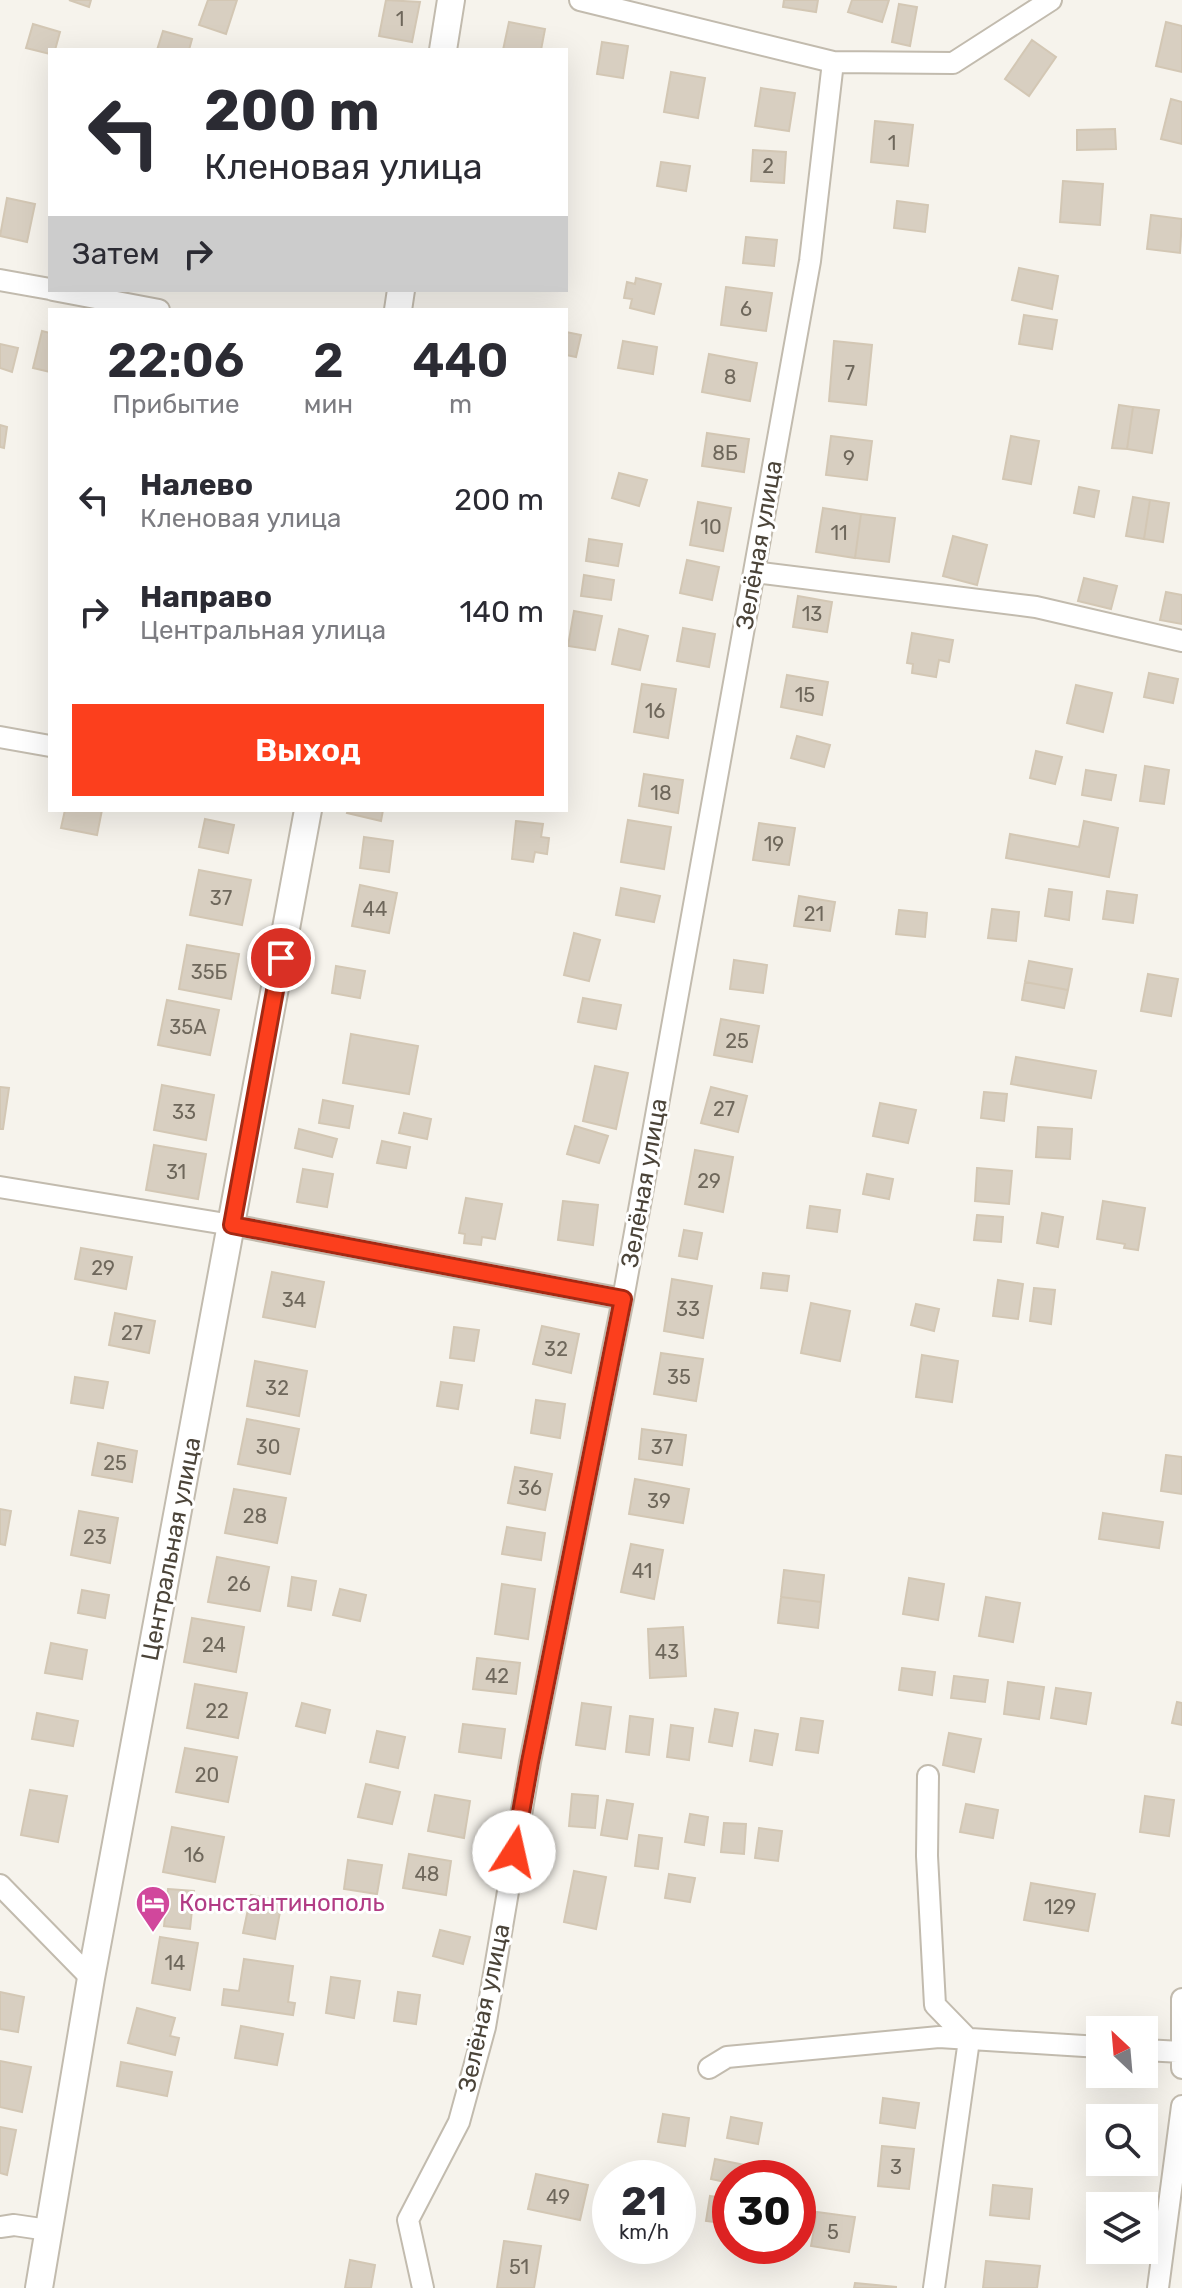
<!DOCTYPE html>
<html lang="ru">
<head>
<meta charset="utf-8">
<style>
  body { margin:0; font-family:Rubik,sans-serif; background:#f7f7f7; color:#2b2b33; height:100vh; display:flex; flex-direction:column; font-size:30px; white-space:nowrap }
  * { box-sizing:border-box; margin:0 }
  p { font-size:26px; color:#7c7c81 }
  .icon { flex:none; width:44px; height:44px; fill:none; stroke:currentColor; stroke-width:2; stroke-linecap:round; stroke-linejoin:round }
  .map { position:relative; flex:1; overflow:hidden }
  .sheet { position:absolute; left:48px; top:308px; width:520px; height:504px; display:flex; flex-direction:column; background:#fff; border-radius:0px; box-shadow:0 8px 32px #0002 }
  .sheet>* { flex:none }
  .top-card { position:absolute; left:48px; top:48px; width:520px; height:244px; border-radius:0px; box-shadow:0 8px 32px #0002; background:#fff; color:#2b2b33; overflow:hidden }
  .needle { width:52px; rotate:334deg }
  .fabs { position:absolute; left:1086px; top:2016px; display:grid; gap:16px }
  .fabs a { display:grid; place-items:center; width:72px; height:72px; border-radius:0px; background:#fff; box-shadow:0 8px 32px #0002; font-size:40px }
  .speed { position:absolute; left:592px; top:2160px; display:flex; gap:16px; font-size:40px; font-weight:700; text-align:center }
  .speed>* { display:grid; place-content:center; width:104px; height:104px; border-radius:50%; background:#fff; box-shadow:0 8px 32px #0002; line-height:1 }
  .speed small { font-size:20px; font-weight:400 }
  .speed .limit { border:12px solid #d22; background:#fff; color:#111 }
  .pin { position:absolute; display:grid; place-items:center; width:68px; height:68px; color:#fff; margin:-34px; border:4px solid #fff; border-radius:50%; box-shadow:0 2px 8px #0007 }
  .me { position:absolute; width:88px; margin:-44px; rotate:10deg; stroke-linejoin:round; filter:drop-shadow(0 0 6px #0008) }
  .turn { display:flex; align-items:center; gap:28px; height:168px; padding:0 24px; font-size:36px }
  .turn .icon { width:104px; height:104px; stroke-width:2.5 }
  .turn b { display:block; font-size:56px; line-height:68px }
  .then { display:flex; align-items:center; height:76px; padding:0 24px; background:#0003; gap:16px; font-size:30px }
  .eta { display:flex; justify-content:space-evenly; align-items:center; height:136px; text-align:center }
  .eta b { font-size:48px; font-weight:600; line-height:56px }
  .action { display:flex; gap:16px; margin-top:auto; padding:16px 24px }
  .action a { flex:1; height:92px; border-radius:0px; background:#fc3f1d; color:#fff; font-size:32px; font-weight:600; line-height:92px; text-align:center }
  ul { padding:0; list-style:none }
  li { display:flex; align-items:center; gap:24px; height:112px; padding:0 24px }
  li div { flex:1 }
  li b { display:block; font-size:30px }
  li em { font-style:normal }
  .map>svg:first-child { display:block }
  .building { fill:#d8cfc1; stroke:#d3c7b4; stroke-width:2 }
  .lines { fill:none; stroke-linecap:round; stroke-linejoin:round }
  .minor-casing { stroke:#c2bbae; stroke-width:24 }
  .tertiary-casing { stroke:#c2bbae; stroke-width:30 }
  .minor { stroke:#fff; stroke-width:20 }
  .tertiary { stroke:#fff; stroke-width:26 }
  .route-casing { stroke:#a42913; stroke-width:20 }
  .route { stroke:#fc3f1d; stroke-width:14 }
  .labels { text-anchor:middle; stroke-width:6; stroke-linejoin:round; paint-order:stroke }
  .number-label { font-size:20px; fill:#6e675b }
  .street-label { font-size:24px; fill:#4b4439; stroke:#fff }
  .hotel-label { font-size:24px; fill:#b23c85; stroke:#fff; text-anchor:start }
</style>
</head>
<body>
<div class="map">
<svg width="1182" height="2288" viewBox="0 0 1182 2288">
  <rect width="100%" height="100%" fill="#f6f3ec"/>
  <!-- building -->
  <path class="building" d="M69,0H91L89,7Z
    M208,0H237L226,34L199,25Z
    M386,0L420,2L412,42L379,36Z
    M784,0H818L816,12L783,7Z
    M852,0H889L882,22L848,12Z
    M899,4L917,7L910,46L892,42Z
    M509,22L545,29L541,50H503Z
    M1166,22L1182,26V72L1156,66Z
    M33,24L60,32L55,50H50V54L26,48Z
    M163,31L192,39L189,50H157Z
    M1032,40L1056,57L1029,96L1005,79Z
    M602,42L628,46L623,78L597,74Z
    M671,72L705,78L698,118L664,112Z
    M761,88L795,93L789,131L755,126Z
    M1171,99L1182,102V144L1161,139Z
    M875,121L913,125L908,166L871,162Z
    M1115,129L1116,149L1077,150V130Z
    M753,150L786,152L784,183L751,181Z
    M661,162L690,166L686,191L657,186Z
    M1063,181L1103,184L1100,225L1060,222Z
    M7,198L35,204L27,242L0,236Z
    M897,201L928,205L925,232L894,228Z
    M1151,215L1182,219L1180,253L1147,249Z
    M746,237L777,240L774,266L743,263Z
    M1019,268L1058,276L1052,309L1012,300Z
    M636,278L661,284L654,314L630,308L632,299L624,298L627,282L635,284Z
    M726,287L772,293L766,331L721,325Z
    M1024,315L1057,320L1052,349L1019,344Z
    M42,331L50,333V372L33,368Z
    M566,332L581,335L576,357L566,355Z
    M623,341L657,347L653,374L618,368Z
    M834,341L872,345L866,405L829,401Z
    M0,344L18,348L12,372L0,368Z
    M709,354L757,363L750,401L702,392Z
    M1119,405L1133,407L1127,449L1112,448Z
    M1133,407L1159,410L1152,453L1127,449Z
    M0,425L7,427L4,448L0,447Z
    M707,433L749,439L744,472L702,466Z
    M831,436L872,441L867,480L826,475Z
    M1011,436L1039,441L1031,484L1003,479Z
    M619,473L647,480L639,506L612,498Z
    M1079,487L1099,491L1094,517L1074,513Z
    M1133,497L1150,500L1144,539L1126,536Z
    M1150,500L1169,503L1163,542L1144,539Z
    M698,502L731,508L723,551L690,545Z
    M823,508L861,514L855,558L816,552Z
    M861,514L895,518L889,562L855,558Z
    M953,536L987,545L977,585L943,576Z
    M589,539L622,544L618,566L586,561Z
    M687,560L719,567L712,600L680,593Z
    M584,575L614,580L611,600L581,596Z
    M1084,578L1117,586L1111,609L1078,601Z
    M1166,592L1182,595V624L1160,620Z
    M798,596L832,602L827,632L793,627Z
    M574,611L602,616L595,650L568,646Z
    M683,628L715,634L709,667L677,661Z
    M619,629L648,636L640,670L612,664Z
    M912,633L953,640L949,662L939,660L936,677L912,673L913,664L907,663Z
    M1149,673L1178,679L1173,703L1144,697Z
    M787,675L828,682L822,715L781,707Z
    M642,684L676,689L668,738L634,732Z
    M1076,685L1112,693L1103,732L1067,723Z
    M797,736L830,745L824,767L791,758Z
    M1036,751L1062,757L1055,784L1030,778Z
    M1145,766L1169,770L1164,804L1140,801Z
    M1086,770L1116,775L1111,800L1082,795Z
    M644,774L683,780L678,813L639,806Z
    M65,810H102L97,835L61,828Z
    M348,810H383L381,821L347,813Z
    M205,819L234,825L228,853L199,847Z
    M628,820L671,827L664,869L621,862Z
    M516,821L543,824L541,837L549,838L547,854L535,852L533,862L512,859Z
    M1084,821L1118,828L1109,877L1006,858L1010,834L1079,847Z
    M759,823L795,828L789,865L753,860Z
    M364,837L393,841L389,872L360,868Z
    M199,870L251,880L242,925L190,915Z
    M360,885L397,893L389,933L352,926Z
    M621,888L660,896L654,922L616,915Z
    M1049,889L1072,892L1069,920L1045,916Z
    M1107,891L1137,895L1133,923L1103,919Z
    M799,896L835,902L830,931L794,926Z
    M992,909L1019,912L1016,941L988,938Z
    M899,910L927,913L925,937L896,934Z
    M574,933L600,940L589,981L564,975Z
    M187,945L239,954L231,999L179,989Z
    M734,960L767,965L763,993L730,989Z
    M1029,961L1072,969L1068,990L1025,982Z
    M336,966L365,971L360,998L332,993Z
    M1148,974L1178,979L1171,1016L1141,1011Z
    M1025,982L1068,990L1064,1008L1022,1000Z
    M583,998L621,1005L616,1029L578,1022Z
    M167,1000L219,1010L210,1055L158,1045Z
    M721,1019L759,1026L752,1062L714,1055Z
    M351,1034L418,1046L409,1094L343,1083Z
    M1016,1057L1096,1071L1091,1098L1011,1084Z
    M595,1066L628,1073L616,1129L583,1121Z
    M162,1085L214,1095L206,1140L154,1130Z
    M0,1087L9,1088L3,1129H0Z
    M711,1087L747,1096L738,1132L701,1123Z
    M984,1092L1007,1094L1004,1121L981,1118Z
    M323,1100L353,1106L349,1128L319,1123Z
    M880,1103L916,1110L908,1143L873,1136Z
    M404,1113L431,1119L427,1139L399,1133Z
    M575,1126L608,1136L599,1163L567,1154Z
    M1038,1127L1072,1129L1070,1159L1036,1157Z
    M299,1129L337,1139L332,1157L295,1148Z
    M382,1141L410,1147L406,1168L377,1163Z
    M154,1145L206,1154L198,1199L146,1190Z
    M695,1150L733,1157L723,1212L685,1204Z
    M977,1168L1012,1171L1009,1204L975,1201Z
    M303,1169L333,1174L327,1207L297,1202Z
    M867,1174L893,1179L889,1199L863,1194Z
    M466,1198L502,1204L495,1239L482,1237L481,1245L464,1243L465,1234L459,1233Z
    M563,1201L598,1205L593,1245L558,1240Z
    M1103,1201L1145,1208L1138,1250L1124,1248L1125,1244L1097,1239Z
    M810,1206L840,1210L837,1232L807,1228Z
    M1042,1213L1063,1217L1058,1247L1037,1243Z
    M977,1215L1003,1217L1001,1242L974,1240Z
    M684,1230L702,1233L697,1259L679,1256Z
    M81,1248L132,1257L126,1289L75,1279Z
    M272,1272L324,1282L315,1327L263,1317Z
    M763,1273L789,1276L787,1291L761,1288Z
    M672,1279L712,1286L703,1338L664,1331Z
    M998,1280L1023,1284L1018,1319L993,1316Z
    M1034,1288L1055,1290L1051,1324L1030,1321Z
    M811,1303L850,1311L840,1361L801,1353Z
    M916,1304L939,1309L934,1331L911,1325Z
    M115,1313L155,1321L149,1353L109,1345Z
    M542,1326L579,1334L571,1373L533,1364Z
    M454,1327L479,1330L474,1361L450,1358Z
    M661,1353L703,1359L696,1401L654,1394Z
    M922,1355L958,1361L952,1402L916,1397Z
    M255,1361L307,1371L299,1416L247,1406Z
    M75,1377L108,1382L103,1408L71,1403Z
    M441,1382L462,1385L458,1409L437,1406Z
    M536,1400L565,1404L560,1438L531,1433Z
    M247,1419L299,1429L290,1474L238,1464Z
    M642,1429L686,1435L682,1465L639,1459Z
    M98,1443L137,1451L132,1482L92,1475Z
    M1166,1455L1182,1457V1494L1161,1491Z
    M515,1467L552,1474L545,1510L508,1503Z
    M635,1479L689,1489L683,1523L629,1514Z
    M234,1489L286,1498L277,1543L225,1533Z
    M0,1509L11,1511L5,1545L0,1544Z
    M79,1511L118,1518L110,1563L71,1555Z
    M1103,1513L1163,1522L1159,1548L1099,1539Z
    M507,1527L545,1533L541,1560L502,1554Z
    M631,1544L663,1550L654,1599L621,1592Z
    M217,1557L269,1567L260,1611L208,1602Z
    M784,1570L824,1575L821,1602L781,1597Z
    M292,1577L316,1581L311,1610L288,1606Z
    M909,1578L944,1584L938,1620L903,1614Z
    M502,1584L535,1589L528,1639L495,1634Z
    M340,1589L366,1595L360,1621L333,1615Z
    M82,1590L109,1595L105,1618L78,1613Z
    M781,1597L821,1602L818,1628L778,1623Z
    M986,1597L1020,1603L1013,1642L979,1636Z
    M192,1618L244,1627L236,1672L184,1662Z
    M683,1627L686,1676L650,1678L648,1629Z
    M51,1643L87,1650L82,1679L45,1673Z
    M477,1658L520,1663L516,1694L473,1689Z
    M902,1668L935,1672L932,1695L899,1690Z
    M954,1676L988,1680L985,1702L951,1698Z
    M1008,1682L1044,1687L1039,1719L1004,1714Z
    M195,1684L247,1693L238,1738L187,1728Z
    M1056,1688L1091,1693L1086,1724L1051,1718Z
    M1177,1702L1182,1703V1725L1172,1723Z
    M302,1703L330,1710L325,1733L296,1726Z
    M582,1703L611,1707L605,1749L576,1745Z
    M715,1709L738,1713L732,1746L709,1742Z
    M37,1713L78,1721L73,1746L32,1739Z
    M630,1716L653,1719L649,1755L626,1752Z
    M801,1718L823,1721L818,1753L796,1750Z
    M463,1724L505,1729L501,1758L459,1752Z
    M671,1725L693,1728L689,1760L667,1757Z
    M755,1730L778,1734L772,1765L750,1761Z
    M377,1731L405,1737L398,1768L370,1762Z
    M949,1733L981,1739L974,1772L943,1765Z
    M185,1748L237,1757L228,1802L176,1792Z
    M366,1784L400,1792L392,1824L358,1817Z
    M30,1790L67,1796L58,1842L21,1835Z
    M572,1794L598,1796L595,1828L569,1826Z
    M435,1795L470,1801L464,1838L428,1831Z
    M1145,1796L1174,1800L1169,1836L1140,1832Z
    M607,1800L633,1804L627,1839L601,1835Z
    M966,1804L998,1810L993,1838L960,1832Z
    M690,1814L708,1817L704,1845L685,1842Z
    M724,1823L746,1824L744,1854L721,1852Z
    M172,1827L224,1837L215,1882L163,1872Z
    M759,1828L782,1831L778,1861L755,1858Z
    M639,1835L662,1838L658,1869L635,1866Z
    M409,1854L451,1861L446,1895L403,1888Z
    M348,1860L382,1865L377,1894L344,1889Z
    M574,1871L606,1877L596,1929L564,1922Z
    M669,1874L695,1878L690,1902L665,1898Z
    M1031,1883L1095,1894L1088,1931L1024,1920Z
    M168,1889L194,1891L190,1929L164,1926Z
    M251,1895L282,1901L275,1939L243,1933Z
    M440,1930L470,1937L463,1964L433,1956Z
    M160,1937L198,1943L190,1990L152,1983Z
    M244,1959L293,1966L288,2002L295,2003L293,2015L222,2005L224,1989L239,1991Z
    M331,1977L360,1981L354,2018L326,2013Z
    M0,1992L24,1997L18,2032L0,2029Z
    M398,1992L420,1995L416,2024L394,2021Z
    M137,2008L175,2018L170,2036L179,2038L175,2055L128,2043Z
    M241,2026L283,2034L277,2065L235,2058Z
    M0,2061L31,2067L22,2112L0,2107Z
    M121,2062L172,2072L167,2096L117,2086Z
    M883,2098L919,2103L915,2128L880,2123Z
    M663,2114L689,2118L685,2146L658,2142Z
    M731,2117L762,2123L758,2144L727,2138Z
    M0,2127L16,2130L7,2175L0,2173Z
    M882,2146L914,2149L909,2189L878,2186Z
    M715,2159L750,2166L747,2178H730V2183L711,2179Z
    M536,2174L588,2185L580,2220L528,2209Z
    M993,2185L1032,2189L1029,2219L990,2215Z
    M710,2196L730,2199V2224L706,2221Z
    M817,2212L855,2217L849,2252L811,2246Z
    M504,2241L541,2246L534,2288H497Z
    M350,2260L375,2265L371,2288H345Z
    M986,2261L1040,2266L1037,2288H983Z
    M855,2283L896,2287V2288H854Z"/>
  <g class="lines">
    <defs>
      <path id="minor" d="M580,0L833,62L953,63L1051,0
        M0,280L50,289
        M53,290L159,310
        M754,572L1036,607L1182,641
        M0,737L50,746
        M0,1187L232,1225L623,1299
        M928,1776L927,1856L935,2005L969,2040
        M0,1885L91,1978
        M1182,1999V2068
        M1144,2050L1182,2052
        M709,2068L727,2057L939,2037L1100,2047
        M0,2227L14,2225L48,2230
        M423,2288L408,2220L459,2122L485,2027L530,1762L623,1299L810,261L833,62
        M934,2288L969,2040
        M1158,2288L1182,2106"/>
      <path id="tertiary" d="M443,50L451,0
        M398,310L401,290
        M39,2288L91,1978L308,810"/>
    </defs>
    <!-- minor casing -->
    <use href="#minor" class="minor-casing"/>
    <!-- tertiary casing -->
    <use href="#tertiary" class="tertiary-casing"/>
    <!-- minor -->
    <use href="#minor" class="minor"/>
    <!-- tertiary -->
    <use href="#tertiary" class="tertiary"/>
  </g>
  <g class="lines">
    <defs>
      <path id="route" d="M281,958L232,1225L623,1299L530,1762L514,1852"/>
    </defs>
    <!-- route casing -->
    <use href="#route" class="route-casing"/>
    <!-- route -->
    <use href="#route" class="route"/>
  </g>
  <!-- icons -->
  <defs>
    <symbol id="hotel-pin" viewBox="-11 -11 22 30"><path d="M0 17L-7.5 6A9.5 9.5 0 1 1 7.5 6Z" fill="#d1479c" stroke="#fff"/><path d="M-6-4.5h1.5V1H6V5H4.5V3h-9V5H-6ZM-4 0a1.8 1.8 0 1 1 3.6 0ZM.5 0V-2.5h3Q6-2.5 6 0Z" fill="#fff"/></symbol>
  </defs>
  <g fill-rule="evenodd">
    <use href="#hotel-pin" x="133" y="1883" width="40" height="54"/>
  </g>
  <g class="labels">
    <!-- number labels -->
    <g class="number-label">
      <text x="400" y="26">1</text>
      <text x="892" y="150">1</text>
      <text x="768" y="173">2</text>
      <text x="746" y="316">6</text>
      <text x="850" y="380">7</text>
      <text x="730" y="384">8</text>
      <text x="725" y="460">8Б</text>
      <text x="849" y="465">9</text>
      <text x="711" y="534">10</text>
      <text x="839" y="540">11</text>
      <text x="812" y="621">13</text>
      <text x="805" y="702">15</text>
      <text x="655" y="718">16</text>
      <text x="661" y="800">18</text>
      <text x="774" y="851">19</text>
      <text x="221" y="905">37</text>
      <text x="375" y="916">44</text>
      <text x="814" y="921">21</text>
      <text x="209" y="979">35Б</text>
      <text x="188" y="1034">35А</text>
      <text x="737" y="1048">25</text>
      <text x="724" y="1116">27</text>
      <text x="184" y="1119">33</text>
      <text x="176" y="1179">31</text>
      <text x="709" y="1188">29</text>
      <text x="103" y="1275">29</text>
      <text x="294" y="1307">34</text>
      <text x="688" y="1316">33</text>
      <text x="132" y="1340">27</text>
      <text x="556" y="1356">32</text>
      <text x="679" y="1384">35</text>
      <text x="277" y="1395">32</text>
      <text x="268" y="1454">30</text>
      <text x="662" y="1454">37</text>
      <text x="115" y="1470">25</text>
      <text x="530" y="1495">36</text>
      <text x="659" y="1508">39</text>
      <text x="255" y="1523">28</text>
      <text x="95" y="1544">23</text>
      <text x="642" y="1578">41</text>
      <text x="239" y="1591">26</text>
      <text x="214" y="1652">24</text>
      <text x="667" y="1659">43</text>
      <text x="497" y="1683">42</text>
      <text x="217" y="1718">22</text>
      <text x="207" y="1782">20</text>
      <text x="194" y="1862">16</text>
      <text x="427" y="1881">48</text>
      <text x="1060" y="1914">129</text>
      <text x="175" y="1970">14</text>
      <text x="896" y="2174">3</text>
      <text x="558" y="2204">49</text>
      <text x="833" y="2239">5</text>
      <text x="519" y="2274">51</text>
    </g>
    <!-- street labels -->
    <g class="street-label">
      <text transform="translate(759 545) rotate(-80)" y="8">Зелёная улица</text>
      <text transform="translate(644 1183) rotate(-80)" y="8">Зелёная улица</text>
      <text transform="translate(171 1549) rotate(-79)" y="8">Центральная улица</text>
      <text transform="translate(484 2008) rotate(-78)" y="8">Зелёная улица</text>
    </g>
    <!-- hotel labels -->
    <g class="hotel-label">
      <text x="179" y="1911">Константинополь</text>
    </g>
  </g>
</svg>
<div class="fabs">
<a><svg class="needle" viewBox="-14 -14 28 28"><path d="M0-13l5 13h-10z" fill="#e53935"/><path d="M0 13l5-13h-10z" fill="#7c7c81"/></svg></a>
<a><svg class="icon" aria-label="search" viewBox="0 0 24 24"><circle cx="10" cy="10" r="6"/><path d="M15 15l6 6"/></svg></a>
<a><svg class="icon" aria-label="layers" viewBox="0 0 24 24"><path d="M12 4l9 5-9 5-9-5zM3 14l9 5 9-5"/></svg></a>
</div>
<div class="speed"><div>21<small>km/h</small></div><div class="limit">30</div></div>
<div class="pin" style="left:281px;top:958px;background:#d93025"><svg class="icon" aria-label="arrive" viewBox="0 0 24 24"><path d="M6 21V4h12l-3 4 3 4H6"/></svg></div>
<svg class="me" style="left:514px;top:1852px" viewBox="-20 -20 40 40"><circle r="19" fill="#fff"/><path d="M0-13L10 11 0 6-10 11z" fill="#fc3f1d"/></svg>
<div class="top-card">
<div class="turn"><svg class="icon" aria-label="left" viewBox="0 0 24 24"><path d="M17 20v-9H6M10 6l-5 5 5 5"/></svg><div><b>200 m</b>Кленовая улица</div></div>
<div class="then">Затем<svg class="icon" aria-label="right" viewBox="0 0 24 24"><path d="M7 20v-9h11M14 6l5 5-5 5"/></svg></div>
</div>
<section class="sheet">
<div class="eta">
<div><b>22:06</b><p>Прибытие</p></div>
<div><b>2</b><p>мин</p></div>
<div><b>440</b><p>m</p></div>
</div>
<ul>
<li><svg class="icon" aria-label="left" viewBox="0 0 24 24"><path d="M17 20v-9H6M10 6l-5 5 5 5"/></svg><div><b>Налево</b><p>Кленовая улица</p></div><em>200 m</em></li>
<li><svg class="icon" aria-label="right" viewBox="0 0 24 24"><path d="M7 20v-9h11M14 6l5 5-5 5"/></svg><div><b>Направо</b><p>Центральная улица</p></div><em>140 m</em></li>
</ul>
<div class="action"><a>Выход</a></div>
</section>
</div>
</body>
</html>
